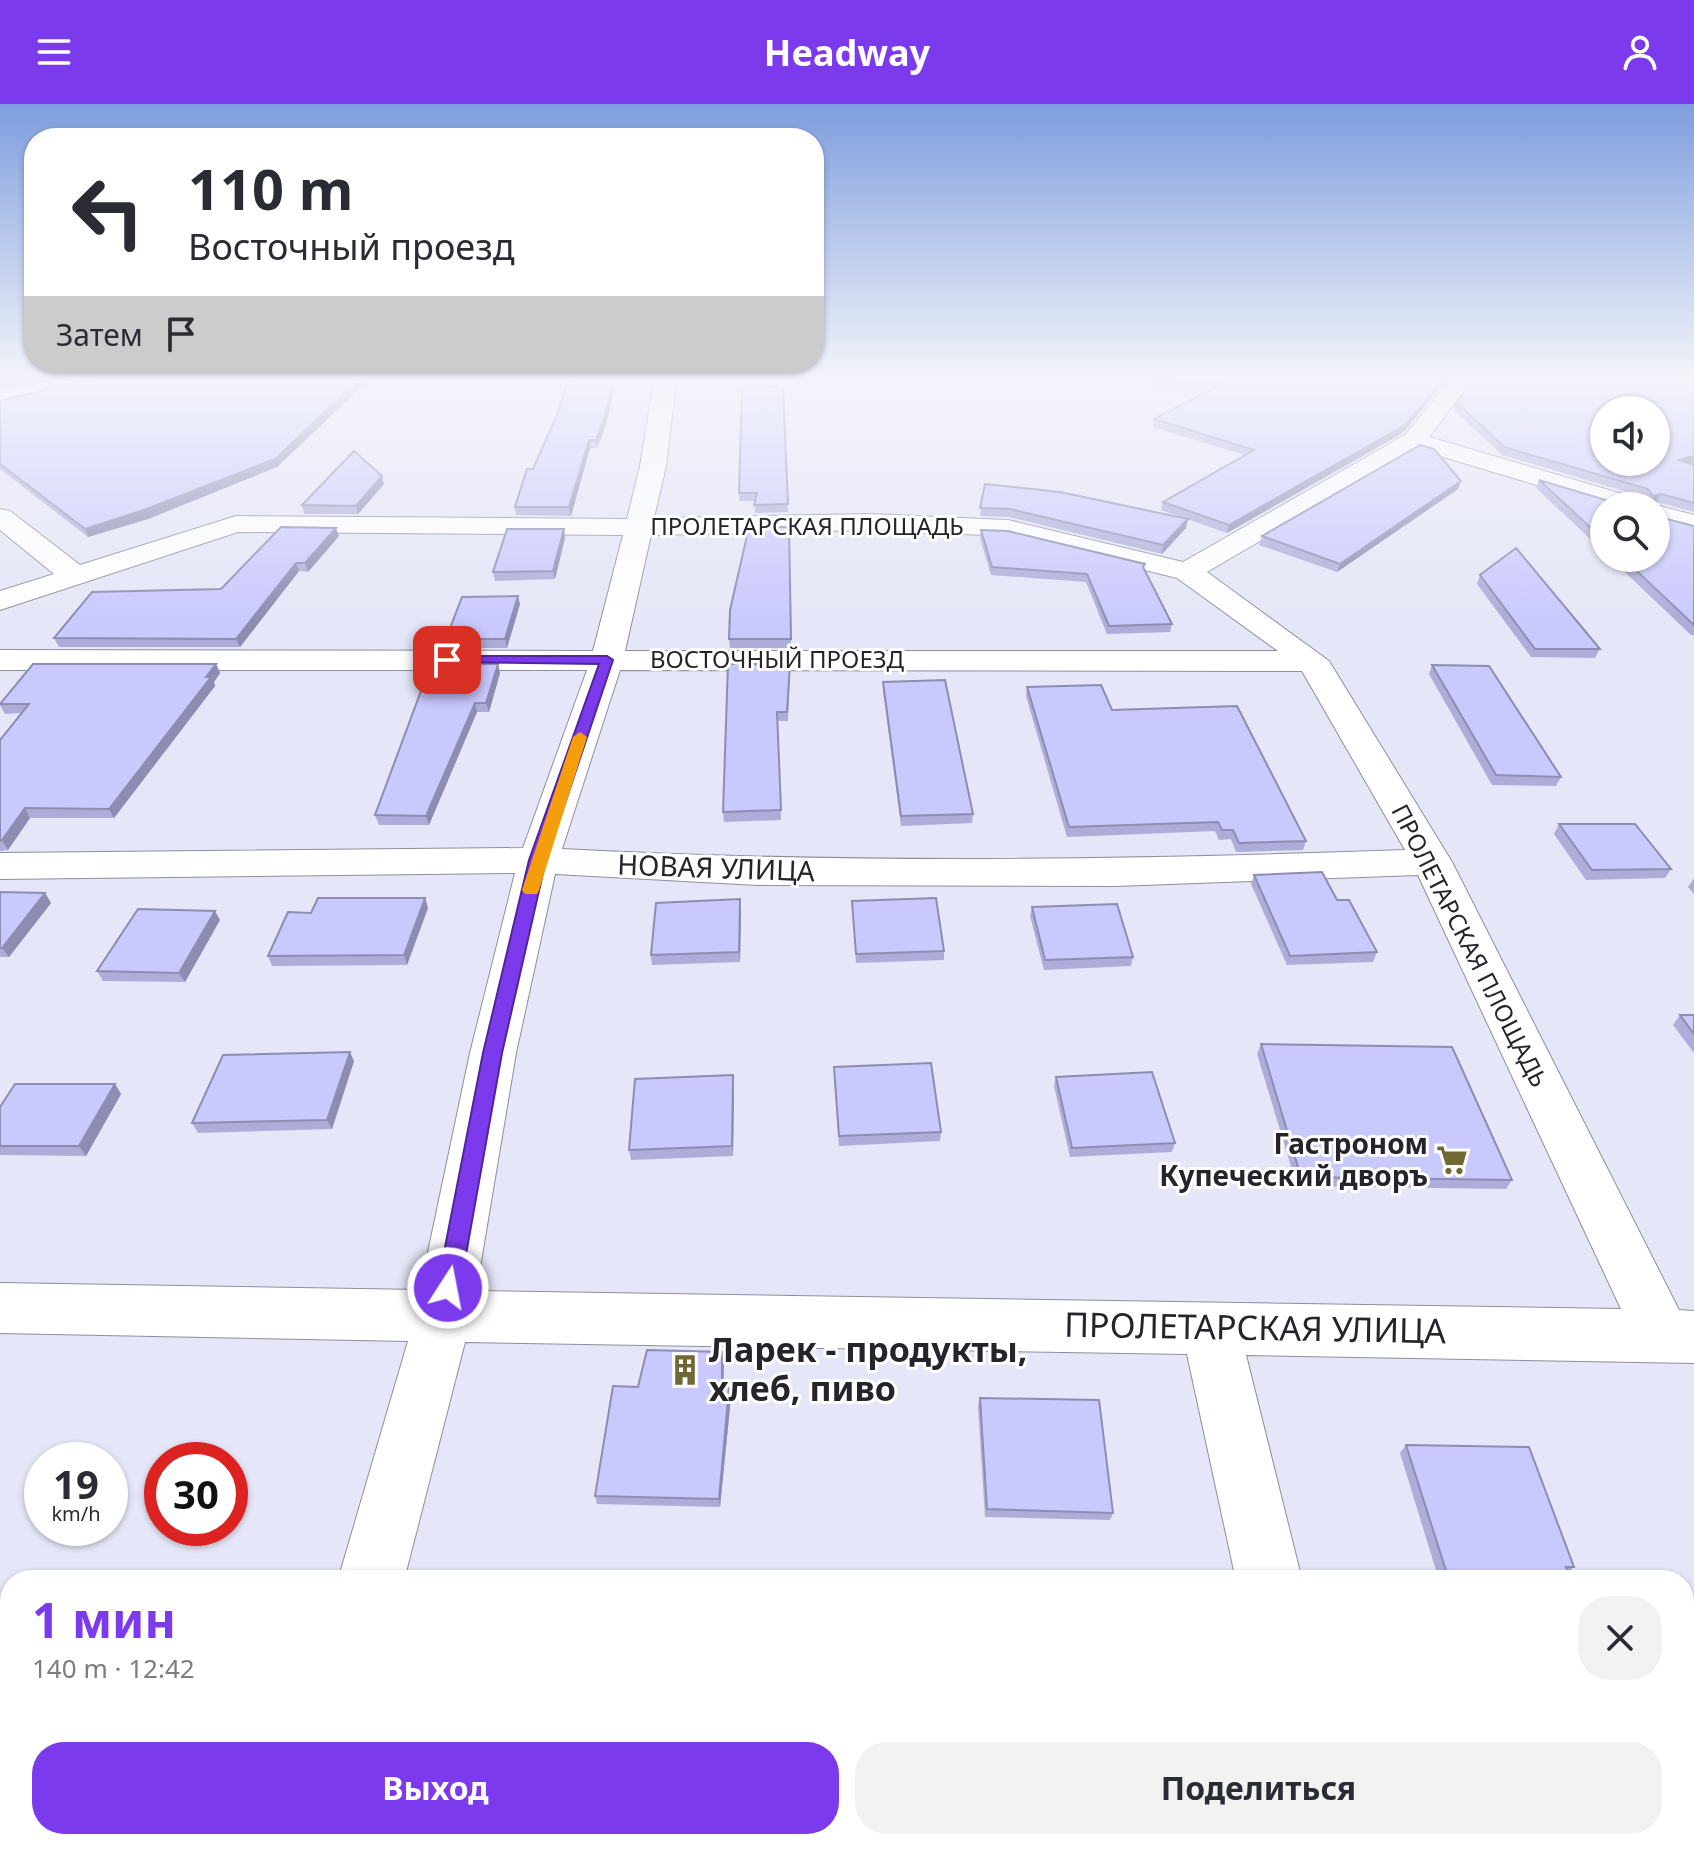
<!DOCTYPE html>
<html lang="ru">
<head>
<meta charset="utf-8">
<style>
  body { margin:0; font-family:"Noto Sans",sans-serif; background:#f2f2f3; color:#2b2b33; height:100vh; display:flex; flex-direction:column; font-size:30px; white-space:nowrap }
  * { box-sizing:border-box; margin:0 }
  p { font-size:26px; color:#7c7c81 }
  .icon { flex:none; width:44px; height:44px; fill:none; stroke:currentColor; stroke-width:2; stroke-linecap:round; stroke-linejoin:round }
  .map { position:relative; flex:1; overflow:hidden }
  .panel { position:absolute; left:0px; top:1466px; width:1694px; height:280px; display:flex; flex-direction:column; background:#fff; border-radius:32px 32px 0 0; box-shadow:0 2px 6px #0004 }
  .panel>* { flex:none }
  .guide { position:absolute; left:24px; top:24px; width:800px; height:244px; border-radius:32px; box-shadow:0 2px 6px #0004; background:#fff; color:#2b2b33; overflow:hidden }
  .buttons { position:absolute; left:1590px; top:292px; display:grid; gap:16px }
  .buttons a { display:grid; place-items:center; width:80px; height:80px; border-radius:50%; background:#fff; box-shadow:0 2px 6px #0004; font-size:40px }
  .speed { position:absolute; left:24px; top:1338px; display:flex; gap:16px; font-size:40px; font-weight:700; text-align:center }
  .speed>* { display:grid; place-content:center; width:104px; height:104px; border-radius:50%; background:#fff; box-shadow:0 2px 6px #0004; line-height:1 }
  .speed small { font-size:20px; font-weight:400 }
  .speed .limit { border:12px solid #d22; background:#fff; color:#111 }
  .pin { position:absolute; display:grid; place-items:center; width:68px; height:68px; color:#fff; margin:-34px; border-radius:16px; box-shadow:0 4px 12px #0006 }
  .me { position:absolute; width:88px; margin:-44px; rotate:11deg; stroke-linejoin:round; filter:drop-shadow(0 0 6px #0008) }
  .turn { display:flex; align-items:center; gap:28px; height:168px; padding:0 32px; font-size:36px }
  .turn .icon { width:104px; height:104px; stroke-width:2.5 }
  .turn b { display:block; font-size:56px; line-height:68px }
  .then { display:flex; align-items:center; height:76px; padding:0 32px; background:#0003; gap:16px; font-size:30px }
  .round { display:grid; place-items:center; flex:none; width:84px; height:84px; border-radius:32px; background:#f2f2f3 }
  .headline { display:flex; align-items:center; justify-content:space-between; height:136px; padding:0 32px }
  h1 { font-size:48px; font-weight:700; line-height:60px; color:#7c3aed }
  .cta { display:flex; gap:16px; margin-top:auto; padding:16px 32px }
  .cta a { flex:1; height:92px; border-radius:32px; background:#7c3aed; color:#fff; font-size:32px; font-weight:700; line-height:92px; text-align:center }
  .cta a+a { background:#f2f2f3; color:#2b2b33 }
  header { display:flex; justify-content:space-between; align-items:center; height:104px; padding:0 32px; background:#7c3aed; color:#fff; font-size:36px; font-weight:700 }
  .map>svg:first-child { display:block }
  .lines { fill:none; stroke-linecap:round; stroke-linejoin:round }
  .minor-casing { stroke:#8e8e9e; stroke-width:2 }
  .minor { fill:#fff; fill-rule:evenodd }
  .wall { fill:#aeadda }
  .shaded-wall { fill:#8d8db2 }
  .building { fill:#cac9fe; stroke:#8d8db2; stroke-width:2; fill-rule:evenodd }
  .route { fill:#7c3aed; stroke:#51269a; stroke-width:2 }
  .slow { fill:#f59e0b }
  .labels { text-anchor:middle; stroke-width:6; stroke-linejoin:round; paint-order:stroke }
  .far-street-label { font-size:24px; fill:#24242a; stroke:#fff }
  .street-label { font-size:28px; fill:#24242a; stroke:#fff }
  .poi-label { font-size:28px; font-weight:bold; fill:#24242a; stroke:#fff; text-anchor:end }
  .near-street-label { font-size:34px; fill:#24242a; stroke:#fff }
  .near-poi-label { font-size:34px; font-weight:bold; fill:#24242a; stroke:#fff; text-anchor:start }
</style>
</head>
<body>
<header><svg class="icon" aria-label="menu" viewBox="0 0 24 24"><path d="M4 6h16M4 12h16M4 18h16"/></svg>Headway<svg class="icon" aria-label="person" viewBox="0 0 24 24"><circle cx="12" cy="8" r="4"/><path d="M4 21q1-7 8-7t8 7"/></svg></header>
<div class="map">
<svg width="1694" height="1746" viewBox="0 0 1694 1746">
  <rect width="100%" height="100%" fill="#e5e6f7"/>
  <g class="lines">
    <defs>
      <path id="minor" d="M74,271H111L108,276L0,302V288Z
        M655,271H677L666,362L654,414L870,410L1008,416L1183,458L1405,331L1454,271H1476L1429,333L1643,396L1647,402H1606L1417,345L1207,468L1329,557L1452,758L1679,1206L1694,1207V1259L1246,1251L1302,1476H1236L1187,1250L465,1238L404,1476H338L408,1237L0,1229V1179L420,1186L470,949L515,769L0,775V749L523,744L587,566H0V546L593,547L623,431L238,428L0,506V487L54,470L0,426V405L10,407L80,461L236,412L627,415L640,362ZM870,426L1008,432L1177,474L1278,547H625L651,431ZM620,566L1302,567L1405,746C1122,756 845,760 562,745ZM555,770L758,781L1115,782L1418,771L1621,1205L476,1187L516,949Z
        M1656,401L1694,411V428L1656,418V402H1652Z
        M261,1736H337L335,1746H259Z
        M1291,1736H1367L1369,1746H1293Z"/>
    </defs>
    <!-- minor casing -->
    <use href="#minor" class="minor-casing"/>
    <!-- minor -->
    <use href="#minor" class="minor"/>
  </g>
  <!-- wall -->
  <path class="wall" d="M107,271H374L277,363L148,415L88,433L0,365V297Z
    M570,271H618L606,320L597,344H590L571,412L516,411L515,403L533,365L557,311Z
    M840,271H1450L1403,329L1227,429L1161,406L1163,398L1245,351L1153,323L1154,315L1210,286L1046,274L841,278Z
    M783,283L788,408L755,409V397H739V389Z
    M1456,298L1694,359L1690,360L1694,361V408L1657,398L1604,402V448L1536,384L1539,376L1609,397L1646,395L1644,393L1502,351L1454,306Z
    M1461,377L1458,385L1337,468L1259,441L1262,432Z
    M384,380L358,410H304L302,401Z
    M985,380L1186,424L1162,450L1009,413L980,412Z
    M1659,413L1694,422V531H1691L1610,454H1656Z
    M789,423L791,544H730L729,535Z
    M981,426L1144,465L1172,520L1170,528L1107,530L1086,478L991,471L980,434Z
    M339,432L308,468L299,467L240,543H59L54,534L221,485Z
    M565,434L555,475L495,477L493,468Z
    M1480,471L1600,545L1595,554L1531,553L1477,480Z
    M520,500L507,544H449L446,535Z
    M216,560L220,569L214,578L215,582L114,714H30L8,746L0,747V636L21,609L5,610L0,601Z
    M498,560L500,569L489,608H477L429,721H379L375,711L434,568Z
    M1432,561L1561,673L1556,682L1492,681L1429,570Z
    M790,569L788,617H777L781,716L724,718L723,708Z
    M883,578L973,710L972,719L901,722L883,587Z
    M1027,583L1112,606L1306,737L1303,746L1236,748L1231,735L1219,736L1215,727L1067,733L1026,592Z
    M1559,720L1671,765L1665,774L1586,776L1554,730Z
    M1254,771L1337,796L1377,848L1373,858L1287,861L1251,780Z
    M1694,774V790L1688,783Z
    M0,788L45,789L51,799L9,853H0Z
    M425,794L428,804L407,861L272,862L268,852L311,809Z
    M852,797L944,847V856L856,859Z
    M1032,803L1133,853L1131,862L1044,866L1030,812Z
    M741,805L740,858L652,861L651,851Z
    M220,816L185,878L103,877L97,867Z
    M1680,911H1694V949L1673,921Z
    M1261,940L1512,1076L1506,1085L1297,1082L1257,950Z
    M354,957L332,1025L198,1029L192,1019Z
    M733,971L734,981L733,1052L631,1056L629,1046Z
    M834,972L941,1028L940,1037L839,1042Z
    M1056,973L1175,1039L1172,1048L1070,1053L1054,982Z
    M115,980L121,990L86,1052L0,1051V1003Z
    M722,1248L724,1257L723,1284L731,1293L720,1403L597,1400L595,1392L638,1283Z
    M980,1294L1113,1409L1110,1416L985,1413L978,1302Z
    M1406,1341L1574,1463L1568,1468L1572,1476H1439L1400,1349Z
    M0,1516H10V1713H0Z"/>
  <!-- shaded-wall -->
  <path class="shaded-wall" d="M28,271H62L0,285V277Z
    M364,271H374L277,363L148,415L88,433L85,425Z
    M615,271H618L606,320L597,344L596,336Z
    M1447,271H1450L1403,329L1227,429L1229,421Z
    M589,336L590,344L571,412L569,403Z
    M1694,352V359L1675,364L1679,356Z
    M382,372L384,380L358,410L356,402Z
    M1461,377L1458,385L1337,468L1340,460Z
    M1661,390L1657,398L1650,400L1653,392Z
    M1188,415L1186,424L1162,450L1163,441Z
    M336,424L339,432L308,468L305,459Z
    M564,425L565,434L555,475L553,467Z
    M296,459L299,467L240,543L236,535Z
    M518,492L520,500L507,544L505,535Z
    M216,560L220,569L214,578L215,582L114,714L109,705Z
    M498,560L500,569L489,608L486,599Z
    M475,599L477,608L429,721L426,712Z
    M25,704L30,714L8,746L2,736Z
    M45,789L51,799L9,853L2,844Z
    M425,794L428,804L407,861L404,851Z
    M740,795L741,805L740,858L739,848Z
    M215,807L220,816L185,878L179,869Z
    M350,948L354,957L332,1025L327,1016Z
    M733,971L734,981L733,1052L732,1042Z
    M115,980L121,990L86,1052L79,1042Z
    M722,1248L724,1257L723,1293L722,1284Z
    M729,1284L731,1293L720,1403L719,1395Z"/>
  <!-- building -->
  <path class="building" d="M0,271H28L0,277Z
    M107,271H364L275,355L144,406L85,425L0,360V297Z
    M570,271H615L605,312L596,336H589L569,403H515L527,365H533L557,311Z
    M1103,271H1447L1405,321L1229,421L1163,398L1254,346L1154,315L1223,280Z
    M1477,271H1694V352L1679,356L1694,361V399L1661,390L1653,392L1648,385L1504,343L1456,298ZM1604,306H1656V358H1604Z
    M783,283L788,400L754,401L757,389H739L742,284Z
    M1420,341L1434,345L1461,377L1340,460L1262,432Z
    M354,347L382,372L356,402L302,401Z
    M1539,376L1609,397L1653,395L1656,402H1604V436Z
    M985,380L1060,388L1188,415L1163,441L1010,405L980,404Z
    M1656,403L1659,413L1694,422V521L1623,454H1656Z
    M281,423L336,424L305,459H296L236,535L54,534L92,488L221,485Z
    M749,423H789L791,535H729L730,506Z
    M507,425H564L553,467L493,468Z
    M981,426L1008,427L1145,460L1143,463L1172,520L1109,522L1087,470L992,463Z
    M1516,444L1600,545H1535L1480,471Z
    M518,492L505,535H446L462,493Z
    M33,560H216L206,573H211L109,705L25,704L2,736L0,737V636L29,600H0Z
    M437,560H498L486,599H475L426,712L375,711L428,568H434Z
    M728,560H790L787,608H777L781,706L723,708Z
    M1432,561L1489,562L1561,673L1496,671Z
    M945,576L973,710L901,712L883,578Z
    M1101,581L1112,606L1237,602L1306,737L1239,739L1233,726H1222L1218,718L1069,723L1027,583Z
    M1559,720H1635L1671,765L1592,766Z
    M1322,768L1337,796H1349L1377,848L1290,852L1254,771Z
    M0,788L45,789L2,844H0Z
    M318,794H425L404,851L268,852L288,808L311,809Z
    M936,794L944,847L856,850L852,797Z
    M740,795L739,848L651,851L656,799Z
    M1117,800L1133,853L1045,856L1032,803Z
    M138,805L215,807L179,869L97,867Z
    M1680,911H1694V930Z
    M1261,940L1452,943L1512,1076L1301,1073Z
    M350,948L327,1016L192,1019L223,951Z
    M931,959L941,1028L839,1032L834,963Z
    M1152,968L1175,1039L1072,1044L1056,973Z
    M733,971L732,1042L629,1046L635,975Z
    M15,980H115L79,1042H0V1003Z
    M647,1246L722,1248V1284H729L719,1395L595,1392L613,1282L638,1283Z
    M980,1294L1099,1296L1113,1409L987,1405Z
    M1406,1341L1529,1343L1574,1463H1566L1572,1476H1449Z
    M0,1516H10V1707L0,1708Z"/>
  <!-- sky -->
  <linearGradient id="sky" x2="0" y2="1"><stop stop-color="#7f9ede"/><stop offset="0.53" stop-color="#f3f4fb"/><stop offset="1" stop-color="#f3f4fb" stop-opacity="0"/></linearGradient>
  <rect width="1694" height="515" fill="url(#sky)"/>
  <!-- route -->
  <path class="route" d="M447,552H607L613,556L546,756L502,949L460,1184L457,1191L448,1194L440,1191L437,1184L483,949L529,756L599,560L442,558L440,556Z"/>
  <!-- slow -->
  <path class="slow" d="M580,628L587,633L539,786L537,790H525L522,786L573,633Z"/>
  <!-- icons -->
  <defs>
    <symbol id="supermarket-bare" viewBox="-9 -9 18 18"><path d="M-6-5.5h2.5l.6 2H6L4.5 2H-2.5L-4.4-4H-6ZM-1.5 3.2a1.3 1.3 0 1 0 .1 0ZM3 3.2a1.3 1.3 0 1 0 .1 0Z" fill="#706733" stroke="#fff" stroke-width="2.5" paint-order="stroke"/></symbol>
    <symbol id="building-bare" viewBox="-9 -9 18 18"><path d="M-4-6H4V6H1V3H-1V6H-4ZM-2.5-4.3h1.7v1.8h-1.7ZM.8-4.3h1.7v1.8H.8ZM-2.5-1h1.7V.8h-1.7ZM.8-1h1.7V.8H.8Z" fill="#706733" stroke="#fff" stroke-width="2.5" paint-order="stroke"/></symbol>
  </defs>
  <g fill-rule="evenodd">
    <use href="#supermarket-bare" x="1430" y="1034" width="44" height="44"/>
    <use href="#building-bare" x="663" y="1244" width="44" height="44"/>
  </g>
  <g class="labels">
    <!-- far-street labels -->
    <g class="far-street-label">
      <text x="807" y="431">ПРОЛЕТАРСКАЯ ПЛОЩАДЬ</text>
      <text x="777" y="564">ВОСТОЧНЫЙ ПРОЕЗД</text>
      <text transform="translate(1469 842) rotate(63)" y="8">ПРОЛЕТАРСКАЯ ПЛОЩАДЬ</text>
    </g>
    <!-- street labels -->
    <g class="street-label">
      <text transform="translate(716 764) rotate(2)" y="10">НОВАЯ УЛИЦА</text>
    </g>
    <!-- poi labels -->
    <g class="poi-label">
      <text x="1428" y="1050">Гастроном<tspan x="1428" dy="32">Купеческий дворъ</tspan></text>
    </g>
    <!-- near-street labels -->
    <g class="near-street-label">
      <text transform="translate(1255 1224) rotate(1)" y="12">ПРОЛЕТАРСКАЯ УЛИЦА</text>
    </g>
    <!-- near-poi labels -->
    <g class="near-poi-label">
      <text x="709" y="1258">Ларек - продукты,<tspan x="709" dy="39">хлеб, пиво</tspan></text>
    </g>
  </g>
</svg>
<div class="buttons">
<a><svg class="icon" aria-label="sound" viewBox="0 0 24 24"><path d="M4 9h4l5-4v14l-5-4H4zM17 9q2 3 0 6"/></svg></a>
<a><svg class="icon" aria-label="search" viewBox="0 0 24 24"><circle cx="10" cy="10" r="6"/><path d="M15 15l6 6"/></svg></a>
</div>
<div class="speed"><div>19<small>km/h</small></div><div class="limit">30</div></div>
<div class="pin" style="left:447px;top:556px;background:#d93025"><svg class="icon" aria-label="arrive" viewBox="0 0 24 24"><path d="M6 21V4h12l-3 4 3 4H6"/></svg></div>
<svg class="me" style="left:448px;top:1184px" viewBox="-20 -20 40 40"><circle r="17" fill="#7c3aed" stroke="#fff" stroke-width="3"/><path d="M0-11L8 9 0 5-8 9z" fill="#fff"/></svg>
<div class="guide">
<div class="turn"><svg class="icon" aria-label="left" viewBox="0 0 24 24"><path d="M17 20v-9H6M10 6l-5 5 5 5"/></svg><div><b>110 m</b>Восточный проезд</div></div>
<div class="then">Затем<svg class="icon" aria-label="arrive" viewBox="0 0 24 24"><path d="M6 21V4h12l-3 4 3 4H6"/></svg></div>
</div>
<section class="panel">
<div class="headline"><div><h1>1 мин</h1><p>140 m · 12:42</p></div><a class="round"><svg class="icon" aria-label="close" viewBox="0 0 24 24"><path d="M6 6l12 12M18 6L6 18"/></svg></a></div>
<div class="cta"><a>Выход</a><a>Поделиться</a></div>
</section>
</div>
</body>
</html>
